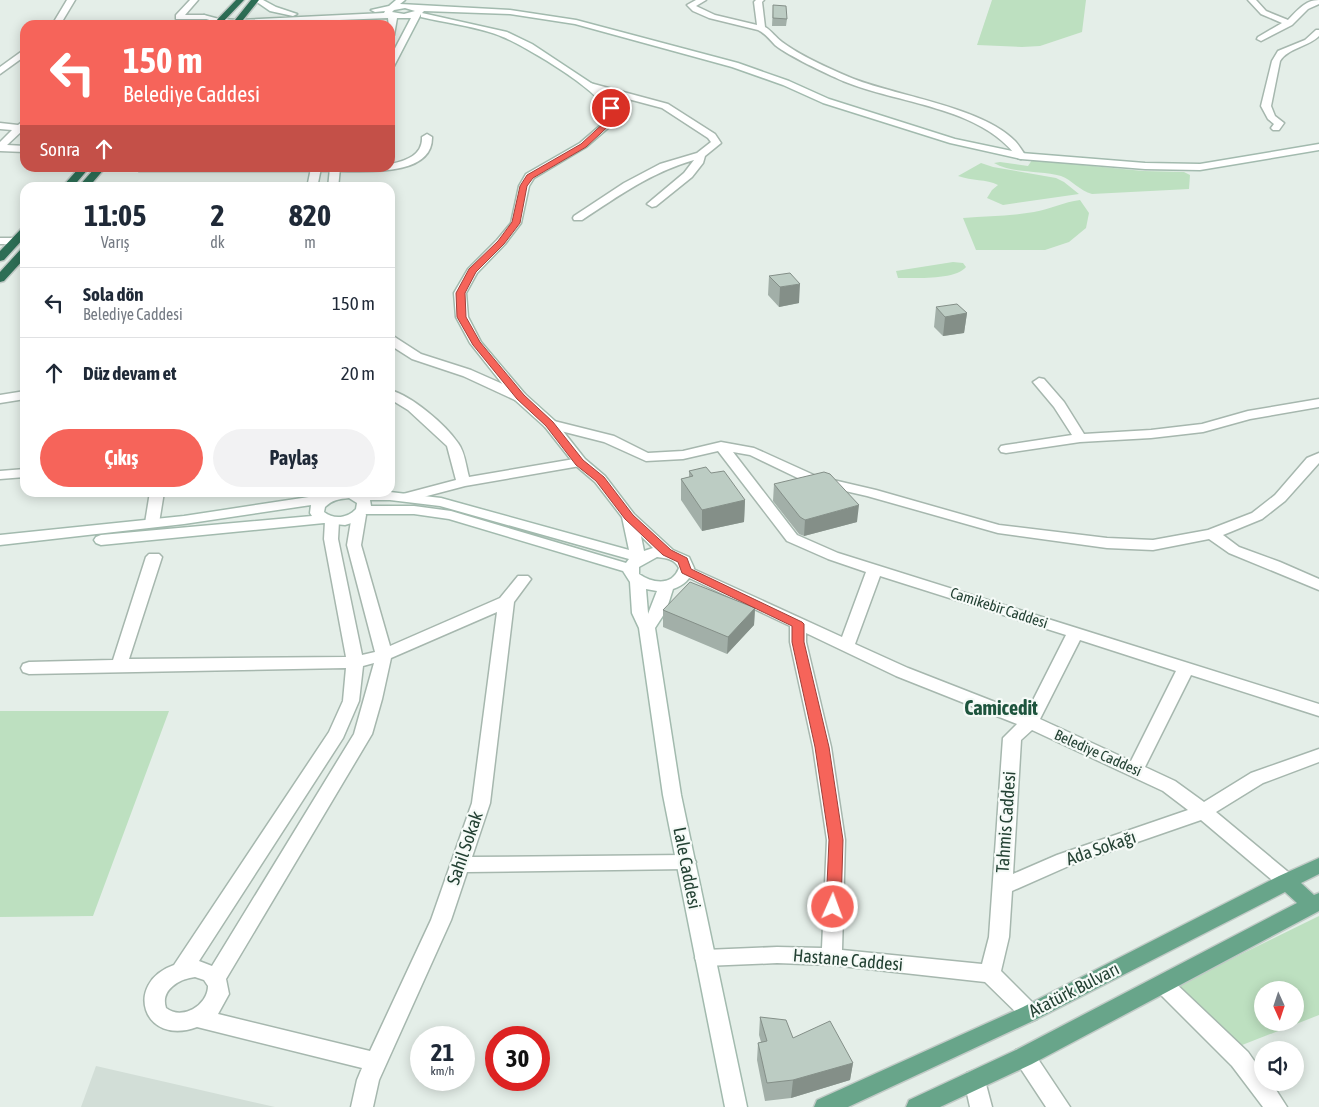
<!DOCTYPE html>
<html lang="tr">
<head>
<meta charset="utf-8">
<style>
  body { margin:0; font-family:"Asap Condensed",sans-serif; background:#f2f2f3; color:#1f2937; height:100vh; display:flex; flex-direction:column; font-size:19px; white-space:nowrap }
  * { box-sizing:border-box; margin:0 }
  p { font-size:16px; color:#747a83 }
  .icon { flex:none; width:28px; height:28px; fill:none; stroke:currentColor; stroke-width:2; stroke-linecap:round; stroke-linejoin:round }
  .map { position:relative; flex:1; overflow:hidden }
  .side { position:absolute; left:20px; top:182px; width:375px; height:315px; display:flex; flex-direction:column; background:#fff; border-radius:15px; box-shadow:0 2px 12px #0003 }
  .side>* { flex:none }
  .top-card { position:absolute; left:20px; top:20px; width:375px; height:152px; border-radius:15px; box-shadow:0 2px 12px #0003; background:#f6645a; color:#fff; overflow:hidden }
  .needle { width:32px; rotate:177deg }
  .controls { position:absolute; left:1254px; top:981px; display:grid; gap:10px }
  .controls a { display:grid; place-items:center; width:50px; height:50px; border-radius:50%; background:#fff; box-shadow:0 2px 12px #0003; font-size:25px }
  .speed { position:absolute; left:410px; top:1026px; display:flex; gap:10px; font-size:25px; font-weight:700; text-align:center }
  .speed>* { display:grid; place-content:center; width:65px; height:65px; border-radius:50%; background:#fff; box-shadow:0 2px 12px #0003; line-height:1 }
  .speed small { font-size:12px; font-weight:400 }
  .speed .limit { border:8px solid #d22; background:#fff; color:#111 }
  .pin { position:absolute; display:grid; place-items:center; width:42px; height:42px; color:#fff; margin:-21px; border:2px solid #fff; border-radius:50%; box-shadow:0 1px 5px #0007 }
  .me { position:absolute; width:55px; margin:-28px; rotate:2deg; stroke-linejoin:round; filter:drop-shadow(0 0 4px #0008) }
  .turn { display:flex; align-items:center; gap:18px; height:105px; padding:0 20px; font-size:22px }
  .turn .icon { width:65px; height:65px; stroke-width:2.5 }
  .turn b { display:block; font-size:35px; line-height:42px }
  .then { display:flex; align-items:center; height:48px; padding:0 20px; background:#0003; gap:10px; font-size:19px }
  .eta { display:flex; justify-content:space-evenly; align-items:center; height:85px; text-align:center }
  .eta b { font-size:30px; font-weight:700; line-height:35px }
  .primary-button { display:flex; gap:10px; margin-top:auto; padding:10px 20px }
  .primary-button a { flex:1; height:58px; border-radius:30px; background:#f6645a; color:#fff; font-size:20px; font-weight:700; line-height:58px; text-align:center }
  .primary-button a+a { background:#f2f2f3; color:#1f2937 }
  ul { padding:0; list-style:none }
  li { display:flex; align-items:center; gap:15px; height:70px; padding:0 20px; border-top:1px solid #e0e1e3 }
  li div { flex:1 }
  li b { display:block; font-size:19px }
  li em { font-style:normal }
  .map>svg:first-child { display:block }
  .built { fill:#d2ded7 }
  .green { fill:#bde0c0; fill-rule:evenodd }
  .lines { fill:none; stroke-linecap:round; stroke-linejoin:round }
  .street-casing { stroke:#a6b7ae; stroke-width:3 }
  .secondary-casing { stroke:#a2baae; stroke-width:3 }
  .primary-casing { stroke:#c1cac6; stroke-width:3 }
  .highway-casing { stroke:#c1cac6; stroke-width:3 }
  .street { fill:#fff; fill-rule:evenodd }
  .secondary { fill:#fff; fill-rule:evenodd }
  .primary { fill:#68a58a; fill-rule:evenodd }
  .highway { fill:#2d6e55; fill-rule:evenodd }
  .wall { fill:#a2afa8 }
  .shaded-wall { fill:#848f88 }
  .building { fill:#bcccc3; stroke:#848f88 }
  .route { fill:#f6645a; stroke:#a0413a }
  .labels { text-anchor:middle; stroke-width:4.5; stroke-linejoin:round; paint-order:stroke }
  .street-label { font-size:15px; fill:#234133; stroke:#f5faf7 }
  .near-street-label { font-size:18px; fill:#234133; stroke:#f5faf7 }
  .district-label { font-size:20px; font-weight:bold; fill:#1d543d; stroke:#f5faf7 }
</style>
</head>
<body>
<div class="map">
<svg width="1319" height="1107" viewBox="0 0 1319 1107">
  <rect width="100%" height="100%" fill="#e4eee8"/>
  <!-- built -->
  <path class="built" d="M96,1066L275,1107H81Z"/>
  <!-- green -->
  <path class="green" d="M992,0H1086L1082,32L1040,46L1022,47L977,45Z
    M1032,160L1143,171L1184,172L1190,175L1189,189L1092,194C1080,191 1072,180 1061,176C1040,170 1013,174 994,163L1000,162L1028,166Z
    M981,163L993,167L1056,178L1064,182L1079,194L1003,205L987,198L992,190L998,185C986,179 972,181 958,176Z
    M1080,200L1089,213L1086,228L1069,242L1045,250H976L963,218C987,216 1011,216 1034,212C1050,209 1064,202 1080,200Z
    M953,262L963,263L966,267C956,280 914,278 898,278L896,271Z
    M0,711H169L93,916L0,917Z
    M1319,916V1015L1232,1049L1172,988ZM1262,990H1295V1022H1262Z"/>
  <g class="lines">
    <defs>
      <path id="street" d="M67,0H75L60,25H52Z
        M190,0H198L185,15H204L208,17L207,19H176V15Z
        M696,0H706L696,6L715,15L757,25L754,2L756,0H764L762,2L765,27C772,31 775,37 782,42C799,55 828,68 849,77C894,96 981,106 1015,141C1019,145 1022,151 1026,156L1021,159L1018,158C980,106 898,104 843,81C825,73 789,56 775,45C769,39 766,34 758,30L709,18L693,11L687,5Z
        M1248,0H1256L1266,11L1288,20C1297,11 1305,0 1319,0V4L1308,9L1292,25L1261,41L1257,39L1258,37L1282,23L1261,14Z
        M1316,30H1319V36C1308,47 1288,48 1280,61L1271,106L1275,116L1284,123L1279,130H1273L1271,128L1274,124L1268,119L1261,106L1272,61L1278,51L1305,40Z
        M25,49V56L0,74V67Z
        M590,83L668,104L715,134L721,143L705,156L703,163L692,177L656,206L652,207L647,204L684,173L694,160C650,173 620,195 582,220H574L573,218L574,216L624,183L660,164L697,153L711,142L708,138L662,108L587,88V84Z
        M25,120V131H22L7,145L25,146V152L0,151V142L12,130L0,129V123L18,125Z
        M427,134L432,137C433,177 365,171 339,171L334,168H390V164C406,161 423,155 422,137Z
        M134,168H333L328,171H139Z
        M0,238H16L21,241L16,244H0Z
        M390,334L421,354L471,370L525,394L526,397L520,401L515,400L463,376L412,359L390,345Z
        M1039,378L1044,379L1064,402L1084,434L1151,430L1202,424L1248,411L1319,399V407L1250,419L1203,432L1151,438L1080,442L1006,453L1001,452L999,449L1001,446L1006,445L1072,435L1054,407L1033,382Z
        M390,390C412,396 445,424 458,443C465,452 466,467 469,477L580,458L587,462L580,466L465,486L408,501L403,500L401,497L403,494L456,480L447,446L408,410L390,399Z
        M25,391V399L0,403V395Z
        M550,420L614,436L648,453L683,451L721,442L754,448L816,476L876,490L999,525L1107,538L1153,540L1208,530L1252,513L1275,495L1307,458L1319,453V463L1285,501L1262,519L1223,535L1239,547L1280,562L1319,579V590L1229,553L1209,539L1153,550L1107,548L998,533L867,496L806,482L750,455L733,452L797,535L838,553L1319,704V716L1191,675L1145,767L1175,781L1204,802L1251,773L1319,749V762L1263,783L1216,812L1293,876L1296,881L1293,886L1286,889L1279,886L1201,820L1071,865L1012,891L1009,937L1001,971L1037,1007L1041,1013L1037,1019L1030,1022L1023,1019L985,982L832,965L777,963L705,966L698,964L695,958L698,952L705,950L777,947L822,948L827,840L813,747L790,642V626L681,574L678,571L681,568H691L842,637L866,572L828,559L787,541L718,451L683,459L646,461L604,442L545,427L543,424L545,421ZM880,576L1066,635L1026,714L908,668L855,644ZM806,633L896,676L1017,724L1003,738L989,937L982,964L842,950L845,840L831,747L806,642ZM1080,640L1176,671L1131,761L1040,719ZM1032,730L1163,791L1188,810L1057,855L1013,874L1021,740Z
        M25,469V477L0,479V471Z
        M150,492H164L159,523L157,526H147L145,523Z
        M359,511L364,512L366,515L361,545L390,646L500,598L518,576H528L531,579L514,602L490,803L472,857L686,855L693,857L696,862L693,867L686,869L467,872L451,920L379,1080L373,1107H351L357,1080L362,1068L197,1027C143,1047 123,983 174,965L329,732L343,701L346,668L29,674L23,672L21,668L23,664L29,662L113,660L146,557L149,554H159L162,557L129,659L346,657L324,539L325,521L327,518H337L339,521L338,539L362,655L375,652L347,545L352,515L354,512ZM497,612L472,803L431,920L370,1051L218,1014L229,994L226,979L372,734L382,699L391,658ZM374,663L354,734L212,966L199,961L343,738L359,701L363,666ZM195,977L204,980L208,986C208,1005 182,1021 166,1008C160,990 179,979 195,977Z
        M1163,975L1170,978L1248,1052L1262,1072V1082H1271L1287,1107H1263L1232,1066L1156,990L1153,984L1156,978Z
        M1024,1047L1032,1050L1070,1107H1046L1013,1057L1016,1050Z
        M975,1070L983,1073L992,1107H970L964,1080L967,1073Z"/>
      <path id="secondary" d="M254,0H263L276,7L297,14L293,16L270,11Z
        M396,0H405L400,4L510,10L576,20L738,63L789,81L829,99L955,139L1021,153L1145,163L1200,164L1319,144V150L1200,170L1145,169L1021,159L950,143L823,103L783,85L732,67L575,24L510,14L424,11L422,13L507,32L532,44L597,87L614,106L619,115L616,121L586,147L534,178L529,186L521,223L505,244L477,273L466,293L468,317L481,342L525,394L555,421L585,459L605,476L634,514L673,550L689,557L694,568C690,580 684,585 673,589L666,611L655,628L681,795L747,1107H725L663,795L639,628L632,613L630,582L623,571L449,519L414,514H366L358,521L345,525L324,523L101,545L96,543L94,540L96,537L101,535L312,516L310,513L311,505L184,524L0,545V535L184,516L322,495L329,492H390L441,498L629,550L622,517L595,482L575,465L545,427L515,400L470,343L456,317L454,293L468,269L497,240L511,223L519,186L526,174L580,143L609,118C612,96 523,45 503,37C480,27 446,23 421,17V14L394,66L390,69V58L411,18H397L394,35L390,37L388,18L239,24L219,23L200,17L204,15L219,19L239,20L384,13L385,11L375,12L371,10L389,6ZM405,8L415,11L404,14L392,12L394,10ZM349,498L357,503L356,509C348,518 334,520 324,512L325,507C332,500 339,499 349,498ZM370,500H390L440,506L629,559L626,563L451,511L414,506H371ZM641,536L653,548L644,551ZM657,557C666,558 675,559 679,568C672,587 652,583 639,574V567ZM646,589L657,591L648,614V613Z
        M311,168H321L317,188H307Z
        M330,168H340L338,188H328Z"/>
      <path id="primary" d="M1319,858V874L1301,883L1314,895L1319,893V911L1032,1064L940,1107H906L909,1100L1016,1050L1297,903L1285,892L1037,1019L848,1107H814L817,1100L1023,1007L1279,876Z"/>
      <path id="highway" d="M236,0H244L220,25H212Z
        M251,0H259L239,25H231Z
        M79,168H89L72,188H61Z
        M95,168H105L88,188H77Z
        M25,228V237L4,260L0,261V251L21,229Z
        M25,248V258L4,281L0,282V272L21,249Z"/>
    </defs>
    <!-- street casing -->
    <use href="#street" class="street-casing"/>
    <!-- secondary casing -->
    <use href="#secondary" class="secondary-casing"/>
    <!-- primary casing -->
    <use href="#primary" class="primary-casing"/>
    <!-- highway casing -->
    <use href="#highway" class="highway-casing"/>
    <!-- street -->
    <use href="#street" class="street"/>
    <!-- secondary -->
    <use href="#secondary" class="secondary"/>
    <!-- primary -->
    <use href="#primary" class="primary"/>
    <!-- highway -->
    <use href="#highway" class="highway"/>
  </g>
  <!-- wall -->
  <path class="wall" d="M773,5L787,19L786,26H772Z
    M769,276L799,303L779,307L768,295Z
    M936,307L967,313L964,333L943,336L934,327Z
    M689,471L711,473L745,500L744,522L702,531L681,500V479L689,477Z
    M774,484L857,522L804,536L799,534L773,501Z
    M755,608L754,625L727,654L663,627V610Z
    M760,1017L793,1038L853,1063L850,1080L791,1098L765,1101L757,1060L758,1043L761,1042L759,1035Z"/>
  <!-- shaded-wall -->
  <path class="shaded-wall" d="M800,284L799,303L779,307L780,287Z
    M967,313L964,333L943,336L945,317Z
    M745,500L744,522L702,531V510Z
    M859,505L857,522L804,536L805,520Z
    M755,608L754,625L727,654L728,637Z
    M853,1063L850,1080L791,1098L793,1080Z"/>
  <!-- building -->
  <path class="building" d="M773,5L786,6L787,19L773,18Z
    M790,273L800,284L780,287L769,276Z
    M957,304L967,313L945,317L936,307Z
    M706,467L711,473L724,471L745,500L702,510L681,479L693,476L689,471Z
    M824,472L830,474L859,505L805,520L800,517L774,484Z
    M690,582L755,608L728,637L663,610Z
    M760,1017L786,1020L793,1038L830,1021L853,1063L793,1080L767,1083L758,1043L767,1041Z"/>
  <!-- route -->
  <path class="route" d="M609,106L614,108L617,115L615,120L586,147L533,178L527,186L520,223L504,244L476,272L465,293L466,317L480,342L524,395L553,422L583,460L604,477L633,515L671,550L687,558L691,569L802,622L804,624V642L829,747L843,840L841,907L839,911L833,913L828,911L826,907L829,840L815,747L792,642V626L682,573L678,562L663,555L625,519L596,481L576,465L546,426L517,399L473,345L457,317L456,293L469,269L498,241L512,222L520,186L527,175L581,144L609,118Z"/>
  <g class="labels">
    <!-- street labels -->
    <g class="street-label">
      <text transform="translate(999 608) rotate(18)" y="5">Camikebir Caddesi</text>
      <text transform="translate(1098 753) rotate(24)" y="5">Belediye Caddesi</text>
    </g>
    <!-- near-street labels -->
    <g class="near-street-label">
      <text transform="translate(1006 822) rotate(-86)" y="6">Tahmis Caddesi</text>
      <text transform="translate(465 848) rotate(-71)" y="6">Sahil Sokak</text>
      <text transform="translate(1101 848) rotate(-19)" y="6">Ada Sokağı</text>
      <text transform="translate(687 868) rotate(79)" y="6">Lale Caddesi</text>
      <text transform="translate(848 960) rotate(5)" y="6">Hastane Caddesi</text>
      <text transform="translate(1074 990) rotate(-27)" y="6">Atatürk Bulvarı</text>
    </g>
    <!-- district labels -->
    <g class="district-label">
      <text x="1001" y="715">Camicedit</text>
    </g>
  </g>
</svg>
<div class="controls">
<a><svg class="needle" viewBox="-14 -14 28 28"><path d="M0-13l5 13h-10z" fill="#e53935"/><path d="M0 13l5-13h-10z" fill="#747a83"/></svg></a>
<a><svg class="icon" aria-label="sound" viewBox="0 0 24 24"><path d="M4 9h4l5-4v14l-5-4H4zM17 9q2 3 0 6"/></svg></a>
</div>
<div class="speed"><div>21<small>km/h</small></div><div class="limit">30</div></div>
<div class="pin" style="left:611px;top:108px;background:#d93025"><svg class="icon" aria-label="arrive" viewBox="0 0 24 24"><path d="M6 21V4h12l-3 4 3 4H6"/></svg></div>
<svg class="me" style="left:833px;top:907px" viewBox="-20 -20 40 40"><circle r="17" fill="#f6645a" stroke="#fff" stroke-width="3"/><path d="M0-11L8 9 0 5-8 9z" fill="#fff"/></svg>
<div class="top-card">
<div class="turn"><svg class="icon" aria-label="left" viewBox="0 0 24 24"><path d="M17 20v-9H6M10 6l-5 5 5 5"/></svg><div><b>150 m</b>Belediye Caddesi</div></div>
<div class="then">Sonra<svg class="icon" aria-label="ahead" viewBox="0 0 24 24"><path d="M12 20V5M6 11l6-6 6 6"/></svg></div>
</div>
<section class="side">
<div class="eta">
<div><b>11:05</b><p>Varış</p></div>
<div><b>2</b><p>dk</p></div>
<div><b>820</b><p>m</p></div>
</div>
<ul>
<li><svg class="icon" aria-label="left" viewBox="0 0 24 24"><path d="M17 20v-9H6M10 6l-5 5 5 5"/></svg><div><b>Sola dön</b><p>Belediye Caddesi</p></div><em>150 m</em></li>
<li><svg class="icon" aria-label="ahead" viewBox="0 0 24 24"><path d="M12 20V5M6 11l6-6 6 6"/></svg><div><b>Düz devam et</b></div><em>20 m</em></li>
</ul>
<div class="primary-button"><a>Çıkış</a><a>Paylaş</a></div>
</section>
</div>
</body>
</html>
